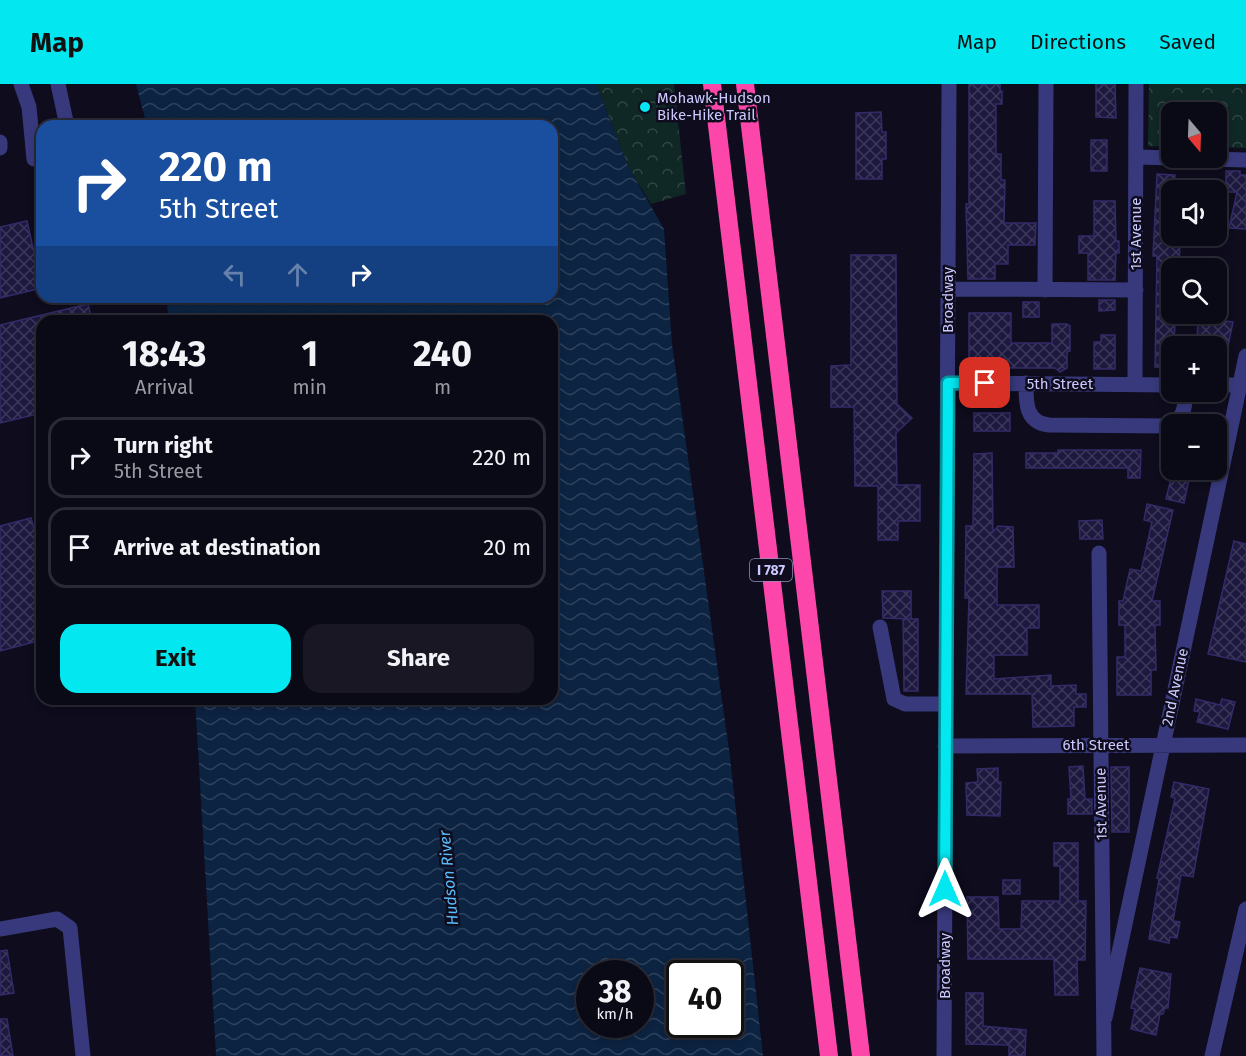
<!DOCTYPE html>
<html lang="en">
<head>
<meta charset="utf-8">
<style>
  body { margin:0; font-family:"Fira Sans",sans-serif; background:#181723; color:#f1f3f6; height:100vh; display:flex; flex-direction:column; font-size:22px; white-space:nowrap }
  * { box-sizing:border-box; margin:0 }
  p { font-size:20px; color:#999aa1 }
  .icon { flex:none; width:33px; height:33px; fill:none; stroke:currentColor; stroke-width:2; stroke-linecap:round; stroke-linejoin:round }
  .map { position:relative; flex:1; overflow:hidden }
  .details { position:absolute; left:36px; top:231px; width:522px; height:390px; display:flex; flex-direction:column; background:#0a0916; border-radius:18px; box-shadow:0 3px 9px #0003,0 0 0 2px #2a2a35 }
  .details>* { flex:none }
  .hud { position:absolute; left:36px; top:36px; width:522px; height:183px; border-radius:18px; box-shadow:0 3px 9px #0003,0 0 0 2px #2a2a35; background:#1a4fa0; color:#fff; overflow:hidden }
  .needle { width:39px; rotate:161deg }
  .fabs { position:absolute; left:1161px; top:18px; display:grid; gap:12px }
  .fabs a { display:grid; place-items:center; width:66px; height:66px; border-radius:12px; background:#0a0916; box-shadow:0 3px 9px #0003,0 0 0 2px #2a2a35; font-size:30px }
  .speed { position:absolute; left:576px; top:876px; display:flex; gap:12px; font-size:30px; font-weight:700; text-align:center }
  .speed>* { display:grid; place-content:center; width:78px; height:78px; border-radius:50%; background:#0a0916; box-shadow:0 3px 9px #0003,0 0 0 2px #2a2a35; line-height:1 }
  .speed small { font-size:15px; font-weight:400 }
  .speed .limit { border:3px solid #111; border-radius:9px; background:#fff; color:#111 }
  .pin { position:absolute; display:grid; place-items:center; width:51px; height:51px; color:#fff; margin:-26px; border-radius:12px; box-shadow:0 3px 9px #0006 }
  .me { position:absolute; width:66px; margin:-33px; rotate:0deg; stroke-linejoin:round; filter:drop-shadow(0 0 4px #0008) }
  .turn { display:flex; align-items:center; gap:21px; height:126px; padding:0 24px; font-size:27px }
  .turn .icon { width:78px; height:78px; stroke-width:2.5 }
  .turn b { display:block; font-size:42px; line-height:51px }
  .lanes { display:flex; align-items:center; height:57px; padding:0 24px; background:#0003; justify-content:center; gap:30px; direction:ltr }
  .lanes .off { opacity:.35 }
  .eta { display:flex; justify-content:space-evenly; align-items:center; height:102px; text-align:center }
  .eta b { font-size:36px; font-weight:700; line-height:42px }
  .action { display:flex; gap:12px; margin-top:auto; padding:12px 24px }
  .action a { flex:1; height:69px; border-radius:18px; background:#03e7f0; color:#111; font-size:24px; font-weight:700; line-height:69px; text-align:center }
  .action a+a { background:#181723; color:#f1f3f6 }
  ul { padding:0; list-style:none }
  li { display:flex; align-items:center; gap:18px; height:81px; margin:0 12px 9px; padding:0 12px; border:3px solid #2a2a35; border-radius:18px }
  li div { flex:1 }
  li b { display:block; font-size:22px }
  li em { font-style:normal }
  header { display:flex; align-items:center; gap:36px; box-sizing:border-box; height:84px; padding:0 30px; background:#03e7f0; color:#111 }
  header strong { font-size:28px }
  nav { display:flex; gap:33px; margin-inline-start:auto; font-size:21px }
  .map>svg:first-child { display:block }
  .forest { fill:url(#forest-crowns) }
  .water { fill:url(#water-waves); fill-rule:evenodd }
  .building { fill:url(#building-cross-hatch); stroke:#332b69; stroke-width:1.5 }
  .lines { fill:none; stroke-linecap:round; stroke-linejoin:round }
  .minor { stroke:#37397c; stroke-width:15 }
  .highway { stroke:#fc46a9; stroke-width:18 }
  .route-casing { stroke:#02969c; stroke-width:15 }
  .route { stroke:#03e7f0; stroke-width:10 }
  .poi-dot { fill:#03e7f0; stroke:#0e0c1d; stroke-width:2 }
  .labels { text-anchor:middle; stroke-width:5; stroke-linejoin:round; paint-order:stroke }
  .shield { fill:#0e0c1d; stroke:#9290ba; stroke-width:1.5 }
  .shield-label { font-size:14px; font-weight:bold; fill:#cbc9fe }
  .poi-label { font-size:15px; fill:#cbc9fe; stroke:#0e0c1d; text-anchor:start }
  .street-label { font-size:15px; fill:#cbc9fe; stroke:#0e0c1d }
  .water-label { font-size:16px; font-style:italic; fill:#58bbfd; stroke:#0e0c1d }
</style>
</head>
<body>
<header>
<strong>Map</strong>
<nav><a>Map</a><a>Directions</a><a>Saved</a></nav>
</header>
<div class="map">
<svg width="1246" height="972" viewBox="0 0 1246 972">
  <defs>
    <pattern id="forest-crowns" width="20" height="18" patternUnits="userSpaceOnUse" patternTransform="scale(1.5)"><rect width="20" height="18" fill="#0f2725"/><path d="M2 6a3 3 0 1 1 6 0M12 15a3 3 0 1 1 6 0" fill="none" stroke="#314546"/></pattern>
    <pattern id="water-waves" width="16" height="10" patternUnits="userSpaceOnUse" patternTransform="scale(1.5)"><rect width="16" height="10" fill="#0c2341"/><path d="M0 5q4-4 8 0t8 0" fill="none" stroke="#2e425e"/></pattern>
    <pattern id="building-cross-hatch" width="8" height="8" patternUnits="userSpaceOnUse" patternTransform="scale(1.5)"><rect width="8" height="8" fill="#1d183e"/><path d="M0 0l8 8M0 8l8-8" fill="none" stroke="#3c385b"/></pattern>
  </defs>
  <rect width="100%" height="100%" fill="#0e0c1d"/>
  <!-- forest -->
  <path class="forest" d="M596,0H674L686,110L651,120L628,82Z
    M1149,0H1246V64L1217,63L1216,28H1172L1171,63L1148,62Z"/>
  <!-- water -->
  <path class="water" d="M136,0H596L628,82L664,145L672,260L730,673L763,972H216L195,615H552V237H169L166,213H552V42H147ZM590,890H640V940H590ZM680,890H730V940H680Z"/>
  <!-- building -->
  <path class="building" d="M969,0H1000V7H1002V20H996V70H1001V96H1005L1004,139H1036L1035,161H1008V180H995V195H968L966,120H969Z
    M1096,0H1115L1116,34L1096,33Z
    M881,28L882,48H886V75H882V95H856V29Z
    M1091,56H1107V87H1091Z
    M1226,87H1240V91H1246V145L1229,144L1237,108H1226Z
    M1157,90L1175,91L1174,106H1172V152H1174V161H1180L1179,184H1172V230H1174L1175,242L1172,283H1155L1157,172H1153Z
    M1094,117H1115L1116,157H1119V169H1116L1115,196H1088V169H1079V152H1094Z
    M27,137L42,204L0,214V143Z
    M851,171H896L897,320L912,334L896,349L897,401H920V437H898V456H878V402H855L854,323H831V282L851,281Z
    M1099,216H1115V226L1099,227Z
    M1023,218H1039V233H1023Z
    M88,220L92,237H42V329L0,339V241Z
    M969,229H1011V259H1052V240H1067L1070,242V267L1067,268V284L1060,288L1055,284H969Z
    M1198,234L1233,238L1222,291L1216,290V262H1197Z
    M1101,251H1115V285H1094V258H1101Z
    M974,329H1010V347H974Z
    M1058,366H1141L1140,394H1128V384H1026V369H1058Z
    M992,369L993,448L998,442L1013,443L1014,483H997V521H1039V544H1027V571H994V595L1051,591V602L1076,601V610H1086V623H1074V642L1033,643L1032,610H966L969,514H965L966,442H973L974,370Z
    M1173,386H1191L1184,419L1166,415Z
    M1147,420L1173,426L1152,517H1160V541H1155L1156,586H1151V611H1117V573H1125V541H1119V517H1123L1130,485L1141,487L1152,438L1144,436Z
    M31,434L35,448L42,446V465H39L42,478V556L0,567V442Z
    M1102,436L1103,455H1080L1079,437Z
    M1234,457L1246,460V578L1208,570Z
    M882,507H911V535L883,534Z
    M903,535H918V607H904Z
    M1196,615L1220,621L1222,615L1235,618L1228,645L1197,638L1200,628L1194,627Z
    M1083,682L1085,715H1092V730H1068V715H1071L1069,683Z
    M1111,683H1129V748H1112Z
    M998,684V698H1001L1000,732L967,731L966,699L978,698L977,685Z
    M1174,698L1209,705L1193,793L1181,791L1173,837L1180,838L1177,854L1170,853L1169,859L1149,855L1159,795L1157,794L1175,714L1171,713Z
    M1054,759H1078V817H1086L1085,876H1077L1078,911H1055L1054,875H968L967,813H998L999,845H1021L1022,817H1060V782H1054Z
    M1003,796H1020V810H1003Z
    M7,866L14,909L0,911V867Z
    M1140,884L1171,890L1168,924H1165L1163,930H1160L1156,951L1131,945L1135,925L1131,924Z
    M966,909H983V942L1026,946L1025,972H1009V961L966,960Z
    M0,935H7L13,972H0Z"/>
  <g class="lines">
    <!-- minor -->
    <path class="minor" d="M21,0L29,23L34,75
      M58,0L67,42
      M0,58V64
      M1136,73L1246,76
      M948,205L1136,206
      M1045,206L1046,0
      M948,299L1172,301
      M1026,299C1026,318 1025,338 1049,341L1169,342C1184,334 1185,324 1186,308
      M1135,300L1136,0
      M1216,301H1246
      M1099,469L1104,972
      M880,543L894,615L905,620H946
      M945,662L1246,661
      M0,845L57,835L70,844L83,972
      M1105,934L1246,272
      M944,972L949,0
      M1212,972L1246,825"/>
    <!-- highway -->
    <path class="highway" d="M712,0L829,972
      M745,0L861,972"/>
  </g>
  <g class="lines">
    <defs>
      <path id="route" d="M945,805L948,299H985"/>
    </defs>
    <!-- route casing -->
    <use href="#route" class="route-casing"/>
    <!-- route -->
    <use href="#route" class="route"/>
  </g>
  <!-- markers -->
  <circle class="poi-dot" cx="645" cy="23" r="6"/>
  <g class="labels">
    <!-- shield labels -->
    <rect class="shield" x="750" y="475" width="42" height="22" rx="4.5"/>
    <g class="shield-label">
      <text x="771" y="491">I 787</text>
    </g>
    <!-- poi labels -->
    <g class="poi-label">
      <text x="657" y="19">Mohawk-Hudson<tspan x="657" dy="17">Bike-Hike Trail</tspan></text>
    </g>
    <!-- street labels -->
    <g class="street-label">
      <text transform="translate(1136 150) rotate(-90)" y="5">1st Avenue</text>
      <text transform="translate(948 216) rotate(-90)" y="5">Broadway</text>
      <text x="1060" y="305">5th Street</text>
      <text transform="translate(1175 603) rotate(-78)" y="5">2nd Avenue</text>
      <text x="1096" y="666">6th Street</text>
      <text transform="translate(1101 720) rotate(-91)" y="5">1st Avenue</text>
      <text transform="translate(945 882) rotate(-90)" y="5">Broadway</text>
    </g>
    <!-- water labels -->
    <g class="water-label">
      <text transform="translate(448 794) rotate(-95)" y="6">Hudson River</text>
    </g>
  </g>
</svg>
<div class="fabs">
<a><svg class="needle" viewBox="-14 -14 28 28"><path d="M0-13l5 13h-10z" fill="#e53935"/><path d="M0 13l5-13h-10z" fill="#999aa1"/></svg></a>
<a><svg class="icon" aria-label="sound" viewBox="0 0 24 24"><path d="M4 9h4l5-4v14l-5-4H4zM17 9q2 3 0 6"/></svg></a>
<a><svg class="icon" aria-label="search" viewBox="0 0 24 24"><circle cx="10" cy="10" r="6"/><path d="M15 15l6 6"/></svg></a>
<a>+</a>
<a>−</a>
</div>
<div class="speed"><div>38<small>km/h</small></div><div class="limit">40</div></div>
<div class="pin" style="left:985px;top:299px;background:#d93025"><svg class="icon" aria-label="arrive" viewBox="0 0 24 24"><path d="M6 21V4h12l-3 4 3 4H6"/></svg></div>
<svg class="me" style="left:945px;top:805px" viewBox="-20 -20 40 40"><path d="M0-17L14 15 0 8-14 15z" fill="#03e7f0" stroke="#fff" stroke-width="4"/></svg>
<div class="hud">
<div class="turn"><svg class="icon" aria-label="right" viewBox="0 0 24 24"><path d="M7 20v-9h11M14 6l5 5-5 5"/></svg><div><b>220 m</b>5th Street</div></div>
<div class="lanes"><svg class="icon off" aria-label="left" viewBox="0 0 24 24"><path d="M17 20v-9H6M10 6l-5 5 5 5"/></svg><svg class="icon off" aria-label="ahead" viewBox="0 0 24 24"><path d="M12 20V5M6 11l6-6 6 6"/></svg><svg class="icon" aria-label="right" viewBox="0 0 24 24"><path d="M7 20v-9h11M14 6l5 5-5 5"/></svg></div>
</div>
<section class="details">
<div class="eta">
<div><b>18:43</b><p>Arrival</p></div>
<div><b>1</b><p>min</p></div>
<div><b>240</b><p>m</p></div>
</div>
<ul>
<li><svg class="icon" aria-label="right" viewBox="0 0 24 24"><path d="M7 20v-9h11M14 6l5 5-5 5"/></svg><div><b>Turn right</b><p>5th Street</p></div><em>220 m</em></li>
<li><svg class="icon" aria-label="arrive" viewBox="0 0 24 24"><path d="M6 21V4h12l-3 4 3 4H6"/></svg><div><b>Arrive at destination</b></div><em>20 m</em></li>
</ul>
<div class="action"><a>Exit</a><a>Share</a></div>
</section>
</div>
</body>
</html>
